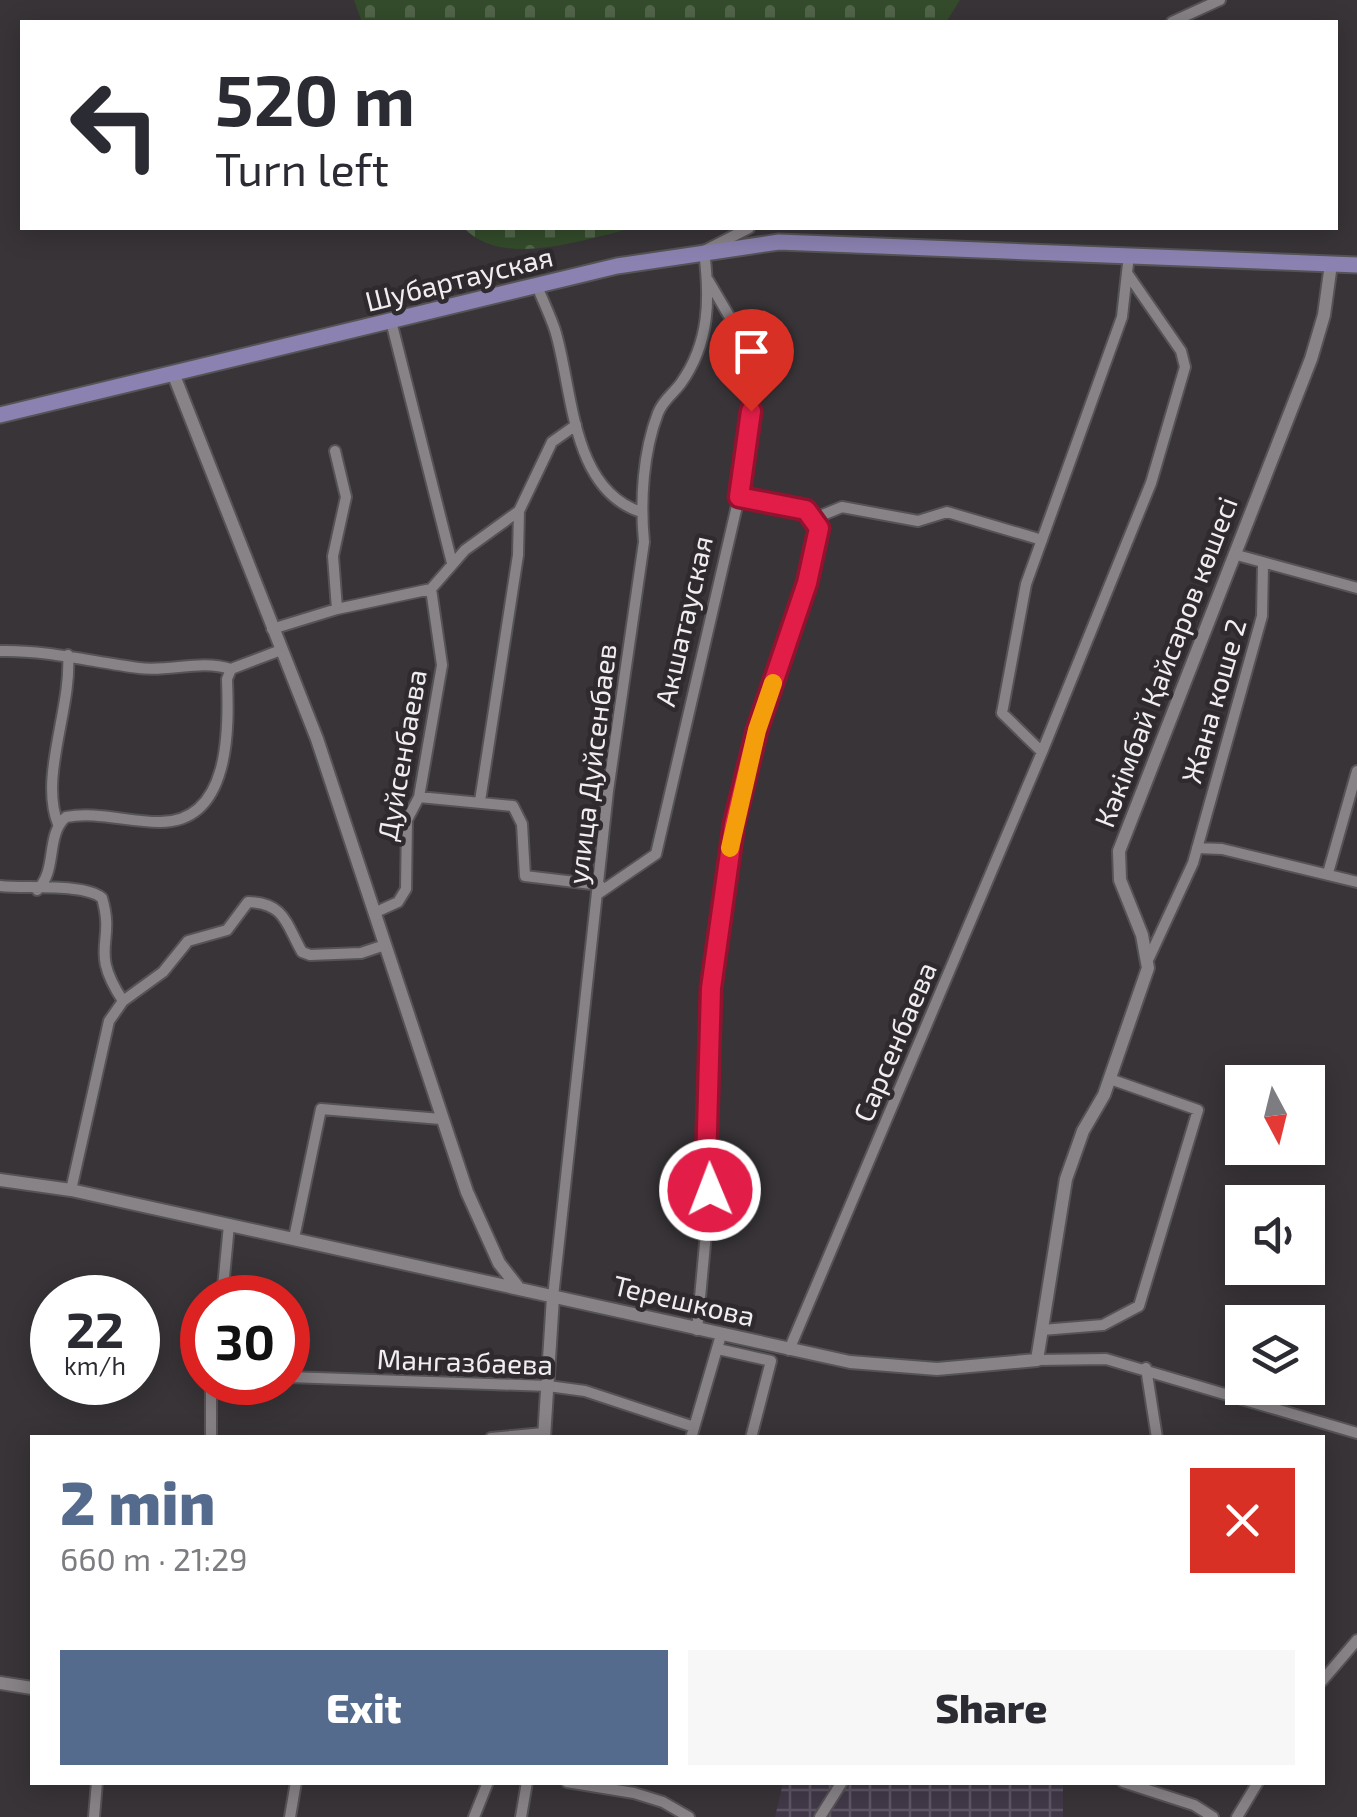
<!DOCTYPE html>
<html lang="en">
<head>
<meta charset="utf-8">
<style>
  body { margin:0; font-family:"Exo 2",sans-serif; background:#f7f7f7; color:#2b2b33; height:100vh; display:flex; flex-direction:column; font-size:38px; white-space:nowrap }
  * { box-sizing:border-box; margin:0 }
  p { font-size:32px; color:#7c7c81 }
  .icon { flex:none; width:55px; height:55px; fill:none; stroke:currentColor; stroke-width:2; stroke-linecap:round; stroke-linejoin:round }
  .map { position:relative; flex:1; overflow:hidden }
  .panel { position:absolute; left:30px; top:1435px; width:1295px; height:350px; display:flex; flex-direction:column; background:#fff; border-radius:0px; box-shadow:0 5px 25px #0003 }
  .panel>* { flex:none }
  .guide { position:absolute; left:20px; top:20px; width:1318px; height:210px; border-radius:0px; box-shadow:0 5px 25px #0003; background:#fff; color:#2b2b33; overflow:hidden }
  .needle { width:65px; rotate:173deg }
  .fabs { position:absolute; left:1225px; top:1065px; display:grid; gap:20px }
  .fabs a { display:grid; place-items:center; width:100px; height:100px; border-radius:0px; background:#fff; box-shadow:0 5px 25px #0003; font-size:50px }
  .speed { position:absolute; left:30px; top:1275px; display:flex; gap:20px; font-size:50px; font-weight:700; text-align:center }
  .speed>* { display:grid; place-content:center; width:130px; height:130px; border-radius:50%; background:#fff; box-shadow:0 5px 25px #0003; line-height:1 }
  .speed small { font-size:25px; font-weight:400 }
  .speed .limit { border:15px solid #d22; background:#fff; color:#111 }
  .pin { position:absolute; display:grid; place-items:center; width:85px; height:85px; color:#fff; margin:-102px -42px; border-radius:50% 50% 50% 0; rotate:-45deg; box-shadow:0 0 10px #0007 }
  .pin .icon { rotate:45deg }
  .me { position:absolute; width:110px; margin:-55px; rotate:359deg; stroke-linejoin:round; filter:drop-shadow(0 0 8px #0008) }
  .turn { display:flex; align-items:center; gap:35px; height:210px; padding:0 30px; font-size:45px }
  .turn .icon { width:130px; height:130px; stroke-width:2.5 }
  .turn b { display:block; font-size:70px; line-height:85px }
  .round { display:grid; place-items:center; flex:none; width:105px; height:105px; border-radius:0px; background:#f7f7f7 }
  .head { display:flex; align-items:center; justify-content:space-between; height:170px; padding:0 30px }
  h1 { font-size:60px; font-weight:800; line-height:75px; color:#556b8d }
  .primary-button { display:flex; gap:20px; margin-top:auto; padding:20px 30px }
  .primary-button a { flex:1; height:115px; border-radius:0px; background:#556b8d; color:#fff; font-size:40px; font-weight:800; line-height:115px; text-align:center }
  .primary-button a+a { background:#f7f7f7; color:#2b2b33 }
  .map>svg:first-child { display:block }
  .industrial { fill:url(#industrial-grid) }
  .cemetery { fill:url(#cemetery-stones) }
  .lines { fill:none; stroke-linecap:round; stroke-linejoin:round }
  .minor-casing { stroke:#555355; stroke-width:14 }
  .tertiary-casing { stroke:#555355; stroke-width:16 }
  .primary-casing { stroke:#555355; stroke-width:19 }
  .minor { stroke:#888387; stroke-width:10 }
  .tertiary { stroke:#888387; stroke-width:12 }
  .primary { stroke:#8c82b1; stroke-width:15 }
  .route-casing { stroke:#92132f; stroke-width:25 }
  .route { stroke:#e11d48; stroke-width:18 }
  .slow { stroke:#f59e0b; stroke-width:18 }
  .labels { text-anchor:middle; stroke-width:9; stroke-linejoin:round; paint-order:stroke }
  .street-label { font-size:28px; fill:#f0eef0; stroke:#2e2a2e }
</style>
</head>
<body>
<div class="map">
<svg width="1357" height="1817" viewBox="0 0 1357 1817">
  <defs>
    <pattern id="industrial-grid" width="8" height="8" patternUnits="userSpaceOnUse" patternTransform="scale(2.5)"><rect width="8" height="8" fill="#423949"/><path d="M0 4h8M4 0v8" fill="none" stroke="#5e5664"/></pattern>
    <pattern id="cemetery-stones" width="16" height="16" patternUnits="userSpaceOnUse" patternTransform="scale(2.5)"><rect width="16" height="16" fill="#344c2b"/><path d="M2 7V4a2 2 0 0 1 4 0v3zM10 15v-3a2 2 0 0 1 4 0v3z" fill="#52664a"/></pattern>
  </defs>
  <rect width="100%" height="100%" fill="#383438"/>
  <!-- industrial -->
  <path class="industrial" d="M783,1783H1063V1817H775Z"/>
  <!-- cemetery -->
  <path class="cemetery" d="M354,0H960L946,22H362Z
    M464,228H463H633C585,239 503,269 464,228Z"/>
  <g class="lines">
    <defs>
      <path id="minor" d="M1172,22L1220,0
        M537,286C543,301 550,315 555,330C573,388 570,489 641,512
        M391,321L452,563
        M335,451L346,497L333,556L337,609
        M739,497L807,511L815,518L842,507L918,521L947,512L1042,540
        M1237,555L1357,588
        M272,629L337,609L431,589L465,550L519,511L552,442L576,425
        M0,651C48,650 92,662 139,668C171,672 200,659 231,669
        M1042,752L1151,483L1185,367L1181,351L1127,273
        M419,797L513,806L522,824L525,876L600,885
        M480,801L518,555L519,511
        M58,824C39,777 72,708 68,655
        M1197,848L1222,849L1357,882
        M1328,873L1357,771
        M0,886C25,889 85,883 102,898C116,945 88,948 123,1001
        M37,890C58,871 45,835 66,817C96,811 128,822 159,822C231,823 229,728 227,679L231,669L281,650
        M599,893L656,854L739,497L751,411L750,375L742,338L708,280
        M374,913L398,902L406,889L407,820L419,797L442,665L431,589
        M1149,958L1193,863L1262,616L1263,565
        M71,1190L109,1021L123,1001L163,972L188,941L227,930L248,902C285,903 286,924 302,952L310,955L361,953L385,945
        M294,1238L321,1109L441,1119
        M553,1297L608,791L644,542C640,501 643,452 658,413C663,400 673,394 681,383C710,342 710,298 704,251L749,228
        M222,1298L229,1225
        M697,1330L710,1190L706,1166C713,1108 707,1050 711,991C717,904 732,812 758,729C770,688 828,550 815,518
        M1042,1330L1103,1325L1139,1306L1198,1110L1110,1079
        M718,1349L771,1361L751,1438
        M789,1350L1042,752L1002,713L1026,584L1122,317L1129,255
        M1037,1360L1106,1359L1357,1433
        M1146,1368L1157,1438
        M288,1377L548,1386L585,1391L694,1427
        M211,1438V1382
        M491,1438L544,1433
        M691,1438L721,1335
        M1322,1681L1357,1640
        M567,1782L634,1793L663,1802L689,1817
        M1123,1782L1194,1805L1213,1817
        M94,1817L97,1782
        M290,1817L296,1782
        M474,1817L488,1782
        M521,1817L527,1782
        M820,1817L842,1782
        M1237,1817L1258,1782"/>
      <path id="tertiary" d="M173,373L317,739L467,1192L499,1263L517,1286
        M0,1180L71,1190L850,1362L937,1369L1037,1360L1066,1179L1083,1131L1104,1095L1148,968L1142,935L1120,880L1119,851L1311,359L1324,315L1331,264
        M544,1438L553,1297
        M0,1683L32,1688"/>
      <path id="primary" d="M0,415L617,266L779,242L1357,265"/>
    </defs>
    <!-- minor casing -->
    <use href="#minor" class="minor-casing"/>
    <!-- tertiary casing -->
    <use href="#tertiary" class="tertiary-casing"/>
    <!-- primary casing -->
    <use href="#primary" class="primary-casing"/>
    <!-- minor -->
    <use href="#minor" class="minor"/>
    <!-- tertiary -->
    <use href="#tertiary" class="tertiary"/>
    <!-- primary -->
    <use href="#primary" class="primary"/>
  </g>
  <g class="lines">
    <defs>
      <path id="route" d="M710,1190L706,1166L711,988L734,824L757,730L807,583L819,528L806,510L739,497L751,411"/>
    </defs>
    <!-- route casing -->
    <use href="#route" class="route-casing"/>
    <!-- route -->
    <use href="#route" class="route"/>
    <!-- slow -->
    <path class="slow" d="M730,848L757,730L773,683"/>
  </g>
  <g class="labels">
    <!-- street labels -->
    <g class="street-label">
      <text transform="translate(459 279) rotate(-14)" y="10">Шубартауская</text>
      <text transform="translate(684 621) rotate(-77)" y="10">Акшатауская</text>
      <text transform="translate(1166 662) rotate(-69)" y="10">Кәкімбай Қайсаров көшесі</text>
      <text transform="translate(1214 701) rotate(-74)" y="10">Жана коше 2</text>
      <text transform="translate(402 755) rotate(-80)" y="10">Дуйсенбаева</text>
      <text transform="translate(592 764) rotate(-83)" y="10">улица Дуйсенбаев</text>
      <text transform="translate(895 1042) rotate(-67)" y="10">Сарсенбаева</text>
      <text transform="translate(684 1301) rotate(13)" y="10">Терешкова</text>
      <text transform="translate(465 1362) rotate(2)" y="10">Мангазбаева</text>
    </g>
  </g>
</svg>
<div class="fabs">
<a><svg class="needle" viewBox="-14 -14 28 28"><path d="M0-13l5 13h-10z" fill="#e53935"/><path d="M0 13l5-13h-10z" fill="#7c7c81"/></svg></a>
<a><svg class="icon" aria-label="sound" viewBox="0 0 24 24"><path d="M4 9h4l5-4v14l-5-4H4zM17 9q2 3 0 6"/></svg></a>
<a><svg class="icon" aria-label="layers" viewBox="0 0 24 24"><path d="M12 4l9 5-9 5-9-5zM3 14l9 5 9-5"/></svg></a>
</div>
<div class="speed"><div>22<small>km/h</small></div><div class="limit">30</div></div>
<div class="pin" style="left:751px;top:411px;background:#d93025"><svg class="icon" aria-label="arrive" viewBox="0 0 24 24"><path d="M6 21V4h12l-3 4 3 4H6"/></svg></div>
<svg class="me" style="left:710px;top:1190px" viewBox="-20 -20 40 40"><circle r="17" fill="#e11d48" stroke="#fff" stroke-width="3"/><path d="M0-11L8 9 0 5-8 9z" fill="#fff"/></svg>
<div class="guide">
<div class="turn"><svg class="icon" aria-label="left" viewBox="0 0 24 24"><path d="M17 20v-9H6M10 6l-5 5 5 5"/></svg><div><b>520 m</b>Turn left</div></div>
</div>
<section class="panel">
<div class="head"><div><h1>2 min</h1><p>660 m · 21:29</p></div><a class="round" style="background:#d93025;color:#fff"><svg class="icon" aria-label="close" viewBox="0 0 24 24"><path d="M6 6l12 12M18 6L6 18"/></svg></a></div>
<div class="primary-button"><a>Exit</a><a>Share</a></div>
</section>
</div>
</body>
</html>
